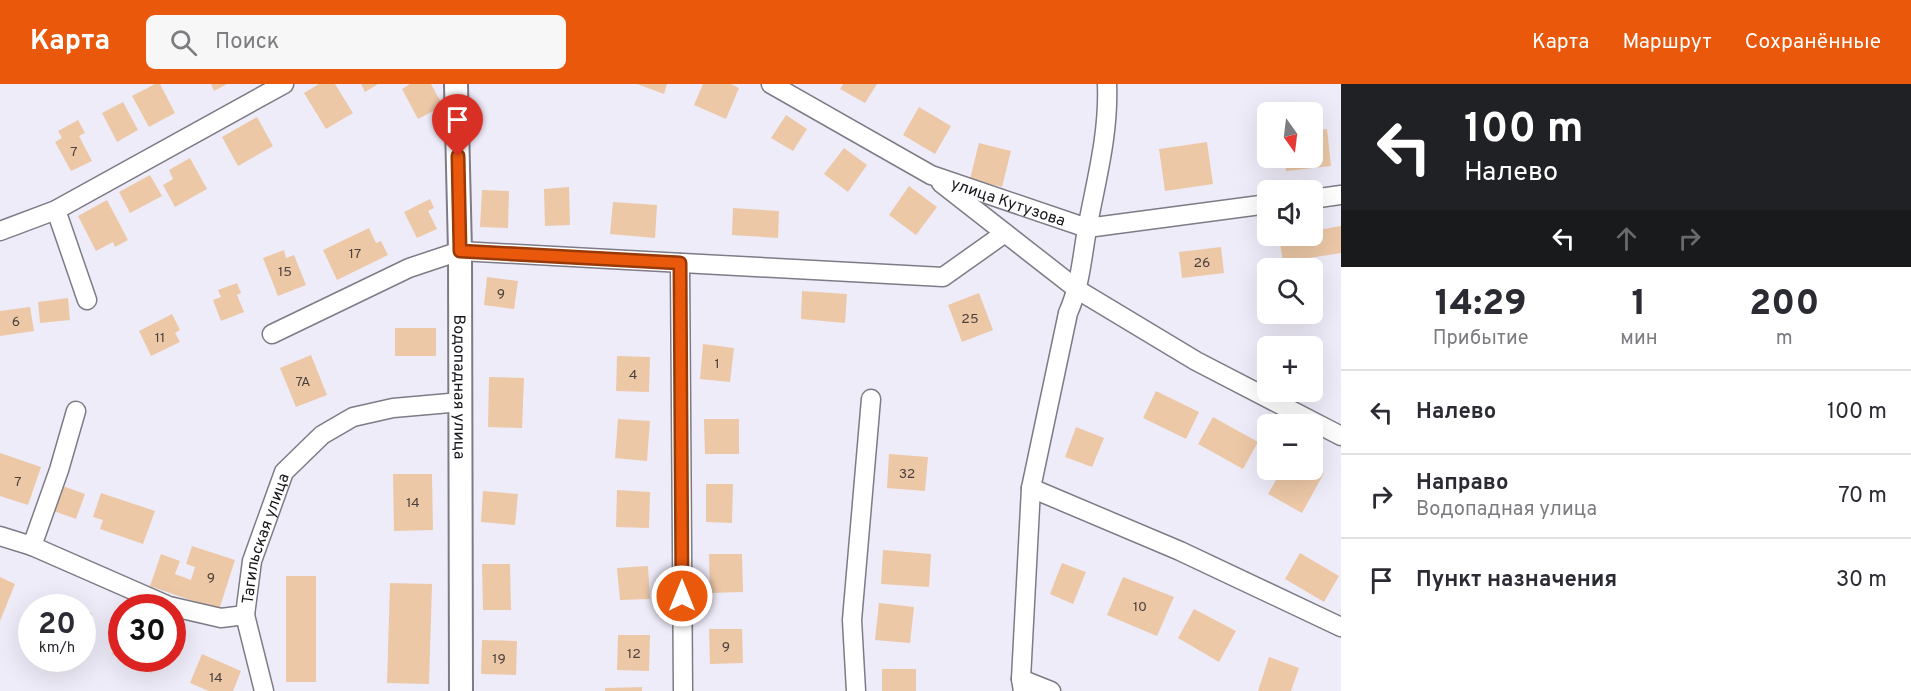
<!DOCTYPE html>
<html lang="ru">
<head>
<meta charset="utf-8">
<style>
  body { margin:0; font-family:Overpass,sans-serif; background:#f7f7f7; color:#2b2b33; height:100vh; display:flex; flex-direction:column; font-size:22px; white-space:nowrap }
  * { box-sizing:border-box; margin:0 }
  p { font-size:20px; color:#7c7c81 }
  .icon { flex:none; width:33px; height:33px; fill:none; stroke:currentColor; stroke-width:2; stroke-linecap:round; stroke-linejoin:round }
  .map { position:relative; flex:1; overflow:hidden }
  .details { display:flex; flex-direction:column; background:#fff; width:570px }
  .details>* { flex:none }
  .banner { background:#202124; color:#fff; overflow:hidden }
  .needle { width:39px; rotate:166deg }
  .controls { position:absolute; left:1257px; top:18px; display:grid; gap:12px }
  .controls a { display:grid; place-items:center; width:66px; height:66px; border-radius:9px; background:#fff; box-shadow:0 6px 24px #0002; font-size:30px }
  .speed { position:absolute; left:18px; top:510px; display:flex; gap:12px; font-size:30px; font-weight:700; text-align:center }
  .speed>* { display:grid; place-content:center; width:78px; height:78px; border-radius:50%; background:#fff; box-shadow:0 6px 24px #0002; line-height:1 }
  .speed small { font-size:15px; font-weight:400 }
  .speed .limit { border:9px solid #d22; background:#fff; color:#111 }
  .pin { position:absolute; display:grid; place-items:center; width:51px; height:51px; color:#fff; margin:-62px -26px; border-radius:50% 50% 50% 0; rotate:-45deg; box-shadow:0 0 6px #0007 }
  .pin .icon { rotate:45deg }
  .me { position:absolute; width:66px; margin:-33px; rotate:0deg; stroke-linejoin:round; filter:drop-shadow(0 0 4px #0008) }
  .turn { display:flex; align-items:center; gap:21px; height:126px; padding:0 24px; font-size:27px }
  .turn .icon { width:78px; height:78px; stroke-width:2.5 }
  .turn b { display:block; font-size:42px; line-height:51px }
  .lanes { display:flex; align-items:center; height:57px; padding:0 24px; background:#0003; justify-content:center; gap:30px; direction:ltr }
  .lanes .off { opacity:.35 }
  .eta { display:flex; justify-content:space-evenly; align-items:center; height:102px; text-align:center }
  .eta b { font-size:36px; font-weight:800; line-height:42px }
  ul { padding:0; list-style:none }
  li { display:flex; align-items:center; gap:18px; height:84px; padding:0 24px; border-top:2px solid #e1e1e2 }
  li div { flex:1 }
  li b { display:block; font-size:22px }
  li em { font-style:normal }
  header { display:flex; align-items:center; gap:36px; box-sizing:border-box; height:84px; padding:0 30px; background:#ea580c; color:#fff }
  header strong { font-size:28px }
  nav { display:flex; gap:33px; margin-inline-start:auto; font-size:21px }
  .search { width:420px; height:54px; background:#f7f7f7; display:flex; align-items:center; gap:15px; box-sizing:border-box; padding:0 21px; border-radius:9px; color:#7c7c81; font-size:22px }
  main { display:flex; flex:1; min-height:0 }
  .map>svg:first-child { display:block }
  .building { fill:#ecc8a7 }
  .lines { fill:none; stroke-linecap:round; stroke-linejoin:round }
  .minor-casing { stroke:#7d7b86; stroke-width:21 }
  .tertiary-casing { stroke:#7d7b86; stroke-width:26 }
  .minor { stroke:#fff; stroke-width:18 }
  .tertiary { stroke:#fff; stroke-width:22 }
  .route-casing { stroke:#983908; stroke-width:15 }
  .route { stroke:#ea580c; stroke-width:10 }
  .labels { text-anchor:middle; stroke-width:4.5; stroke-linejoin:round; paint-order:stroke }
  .number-label { font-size:14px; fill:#4c423d }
  .street-label { font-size:16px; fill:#17161a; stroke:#efecf9 }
</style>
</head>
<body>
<header>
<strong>Карта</strong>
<div class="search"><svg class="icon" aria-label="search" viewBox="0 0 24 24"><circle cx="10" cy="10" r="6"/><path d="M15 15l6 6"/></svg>Поиск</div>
<nav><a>Карта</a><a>Маршрут</a><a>Сохранённые</a></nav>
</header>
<main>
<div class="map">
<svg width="1341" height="607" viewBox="0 0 1341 607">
  <rect width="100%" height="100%" fill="#efecf9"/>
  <!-- building -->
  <path class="building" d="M155,0H160L175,29L149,43L132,12Z
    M211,0H227L214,7Z
    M319,0H335L353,29L326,45L304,9Z
    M361,0H378L365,8Z
    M410,0H431L443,22L418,35L402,5Z
    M637,0H667L664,10Z
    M703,0H731L739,4L726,35L694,21Z
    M843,0H877L865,19L840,5Z
    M123,18L138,46L117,58L102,29Z
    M919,23L951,42L935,70L903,51Z
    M786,31L807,45L793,67L771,54Z
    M257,33L273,62L238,82L222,53Z
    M78,36L85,49L79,52L92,77L71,87L55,58L62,54L58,47Z
    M1327,45L1331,82L1286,87L1285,74H1312V47Z
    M1207,58L1213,100L1165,107L1159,65Z
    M979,59L1011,67L1002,103L970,95Z
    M844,64L867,81L848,108L824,90Z
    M190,74L207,105L175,123L163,101L173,95L169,86Z
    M150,91L162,112L130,129L119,108Z
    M909,102L937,123L916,151L889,131Z
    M569,103L570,141L545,142L544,105Z
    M482,106L509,107L508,144L480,143Z
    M430,115L434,124L428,127L437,145L417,154L404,128Z
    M107,116L128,156L115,163L113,158L96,167L78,132Z
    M613,118L657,121L655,154L610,150Z
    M733,124L779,127L778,154L732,151Z
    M1341,142V169L1283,178L1279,152H1312V147Z
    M369,144L376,159L381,157L388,171L337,196L323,166Z
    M1221,163L1224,189L1182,194L1179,168Z
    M284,166L286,174L294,171L306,201L278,212L263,174Z
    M487,193L518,197L514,225L484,221Z
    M237,199L241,209L237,211L244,228L221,237L213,216L221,213L218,206Z
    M802,207L847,210L845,239L801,235Z
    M979,209L993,246L962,258L948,221Z
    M68,214L70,236L40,239L38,218Z
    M30,223L34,247L0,252V227Z
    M172,230L180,246L175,249L180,258L151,272L139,247Z
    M395,244H436V272H395Z
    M703,260L734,264L730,298L700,295Z
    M311,271L327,311L296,323L280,284Z
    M617,272L650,273L649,308L616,307Z
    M489,293L524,294L522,344L488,343Z
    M1156,307L1199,328L1186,355L1143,334Z
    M1213,333L1258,358L1243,385L1198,360Z
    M618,335L650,337L647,377L615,374Z
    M704,335H739V370H705Z
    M1076,343L1104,354L1092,383L1065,373Z
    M0,369L41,383L28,421L0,412Z
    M889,370L928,373L925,407L887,404Z
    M1312,383L1324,389L1302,429L1268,410L1282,386H1312Z
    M393,390H432L433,446L394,447Z
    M706,400H733L732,439L706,438Z
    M60,401L85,410L76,435L51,426Z
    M617,406L650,408L649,444L616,443Z
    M483,407L518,410L515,441L481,438Z
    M101,409L155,427L143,460L100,445L103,436L93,433Z
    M192,462L235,476L219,526L150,502L161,470L180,477L175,490L191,496L195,483L186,480Z
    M883,466L931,470L929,503L881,500Z
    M1300,469L1339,492L1324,518L1285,495Z
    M709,470H742L743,508L710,509Z
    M1062,479L1086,488L1073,520L1050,510Z
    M482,480H510L511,526H483Z
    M648,482L650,515L620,516L617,484Z
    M286,492H316V598H286Z
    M0,493L15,500L0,537Z
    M1123,493L1174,513L1157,552L1107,531Z
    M390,499L432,500L429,600L387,599Z
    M55,516L74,523V524H53Z
    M879,519L914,523L910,559L875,556Z
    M1194,525L1236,547L1219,578L1178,554Z
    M82,526L92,529L83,555H82Z
    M709,545H742L743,579L710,580Z
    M122,551V574L112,570Z
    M618,551H650L649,587L617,586Z
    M482,556L517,557L516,591L481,590Z
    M202,570L241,587L233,607H209L190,599Z
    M1269,573L1299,584L1291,607H1258Z
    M122,574H158L152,589Z
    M882,585H916V607H882Z
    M642,603V607H605V604Z"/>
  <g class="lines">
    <defs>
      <g id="minor">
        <path id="s1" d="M771,0L931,91L1087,144L1268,120"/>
        <path d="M941,99L1078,206L1196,277L1341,352"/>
        <path d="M1312,115L1341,111"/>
        <path d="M56,126L87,216"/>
        <path d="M0,147L56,126L284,0"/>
        <path d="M680,179L683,607"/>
        <path d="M272,250L409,184L460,167L943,193L1005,149"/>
        <path d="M1031,404L1180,467L1341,543"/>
        <path id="s2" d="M0,452L32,462L169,522L221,534L245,531L252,477L284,388L322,351L353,333L393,324L461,318"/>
        <path d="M32,462L59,386L76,327"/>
        <path d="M245,531L264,607"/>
        <path d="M1021,595L1051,607"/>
        <path d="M856,607L852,536L871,315"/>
        <path d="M1023,607L1021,595L1031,404L1068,229C1081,200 1082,171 1088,140C1097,93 1109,48 1107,0"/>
      </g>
      <g id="tertiary">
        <path id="s3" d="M456,0L460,167L461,607"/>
      </g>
    </defs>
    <!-- minor casing -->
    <use href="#minor" class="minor-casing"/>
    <!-- tertiary casing -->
    <use href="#tertiary" class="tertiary-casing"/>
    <!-- minor -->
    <use href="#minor" class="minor"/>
    <!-- tertiary -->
    <use href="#tertiary" class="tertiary"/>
  </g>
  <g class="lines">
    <defs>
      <path id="route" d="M458,72L460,167L680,179L682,512"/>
    </defs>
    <!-- route casing -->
    <use href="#route" class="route-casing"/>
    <!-- route -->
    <use href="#route" class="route"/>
  </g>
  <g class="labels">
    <!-- number labels -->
    <g class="number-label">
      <text x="74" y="72">7</text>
      <text x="355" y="174">17</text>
      <text x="1202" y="183">26</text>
      <text x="285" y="192">15</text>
      <text x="501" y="214">9</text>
      <text x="970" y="239">25</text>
      <text x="16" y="242">6</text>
      <text x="160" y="258">11</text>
      <text x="717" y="284">1</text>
      <text x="633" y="295">4</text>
      <text x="303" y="302">7А</text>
      <text x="907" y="394">32</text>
      <text x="18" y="402">7</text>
      <text x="413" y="423">14</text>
      <text x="211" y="498">9</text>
      <text x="1140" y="527">10</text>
      <text x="726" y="567">9</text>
      <text x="634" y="574">12</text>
      <text x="499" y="579">19</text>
      <text x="216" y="598">14</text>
    </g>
    <!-- street labels -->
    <g class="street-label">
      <text dy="6" stroke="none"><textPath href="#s1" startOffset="266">улица Кутузова</textPath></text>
      <text dy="6" stroke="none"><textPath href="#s3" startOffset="303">Водопадная улица</textPath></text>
      <text dy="6" stroke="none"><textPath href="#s2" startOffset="340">Тагильская улица</textPath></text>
    </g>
  </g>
</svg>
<div class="controls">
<a><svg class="needle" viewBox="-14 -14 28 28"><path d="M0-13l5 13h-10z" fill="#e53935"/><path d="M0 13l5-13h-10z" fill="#7c7c81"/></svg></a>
<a><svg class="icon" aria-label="sound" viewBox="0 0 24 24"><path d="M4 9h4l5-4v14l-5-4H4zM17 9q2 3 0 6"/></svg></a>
<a><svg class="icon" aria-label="search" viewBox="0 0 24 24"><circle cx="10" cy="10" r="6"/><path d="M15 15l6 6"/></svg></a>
<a>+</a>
<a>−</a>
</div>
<div class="speed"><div>20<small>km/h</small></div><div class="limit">30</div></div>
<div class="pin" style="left:458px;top:72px;background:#d93025"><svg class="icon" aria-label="arrive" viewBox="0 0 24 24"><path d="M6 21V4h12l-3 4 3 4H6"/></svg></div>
<svg class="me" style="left:682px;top:512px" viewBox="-20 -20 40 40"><circle r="17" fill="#ea580c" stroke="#fff" stroke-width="3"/><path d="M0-11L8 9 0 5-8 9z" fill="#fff"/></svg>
</div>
<section class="details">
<div class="banner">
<div class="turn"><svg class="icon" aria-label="left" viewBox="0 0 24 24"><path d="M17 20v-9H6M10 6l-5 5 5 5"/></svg><div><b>100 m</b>Налево</div></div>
<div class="lanes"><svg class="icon" aria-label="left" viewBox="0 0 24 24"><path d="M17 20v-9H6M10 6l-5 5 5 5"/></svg><svg class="icon off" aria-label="ahead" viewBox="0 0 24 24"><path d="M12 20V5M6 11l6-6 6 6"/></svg><svg class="icon off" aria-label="right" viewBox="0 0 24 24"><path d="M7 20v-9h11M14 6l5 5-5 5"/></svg></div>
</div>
<div class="eta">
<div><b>14:29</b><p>Прибытие</p></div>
<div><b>1</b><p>мин</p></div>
<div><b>200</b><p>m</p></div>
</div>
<ul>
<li><svg class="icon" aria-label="left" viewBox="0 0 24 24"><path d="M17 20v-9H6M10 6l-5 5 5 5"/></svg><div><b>Налево</b></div><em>100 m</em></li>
<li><svg class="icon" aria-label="right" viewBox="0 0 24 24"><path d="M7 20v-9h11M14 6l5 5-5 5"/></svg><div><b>Направо</b><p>Водопадная улица</p></div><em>70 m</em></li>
<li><svg class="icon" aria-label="arrive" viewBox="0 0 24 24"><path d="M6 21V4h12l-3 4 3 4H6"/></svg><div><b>Пункт назначения</b></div><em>30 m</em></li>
</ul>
</section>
</main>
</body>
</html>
